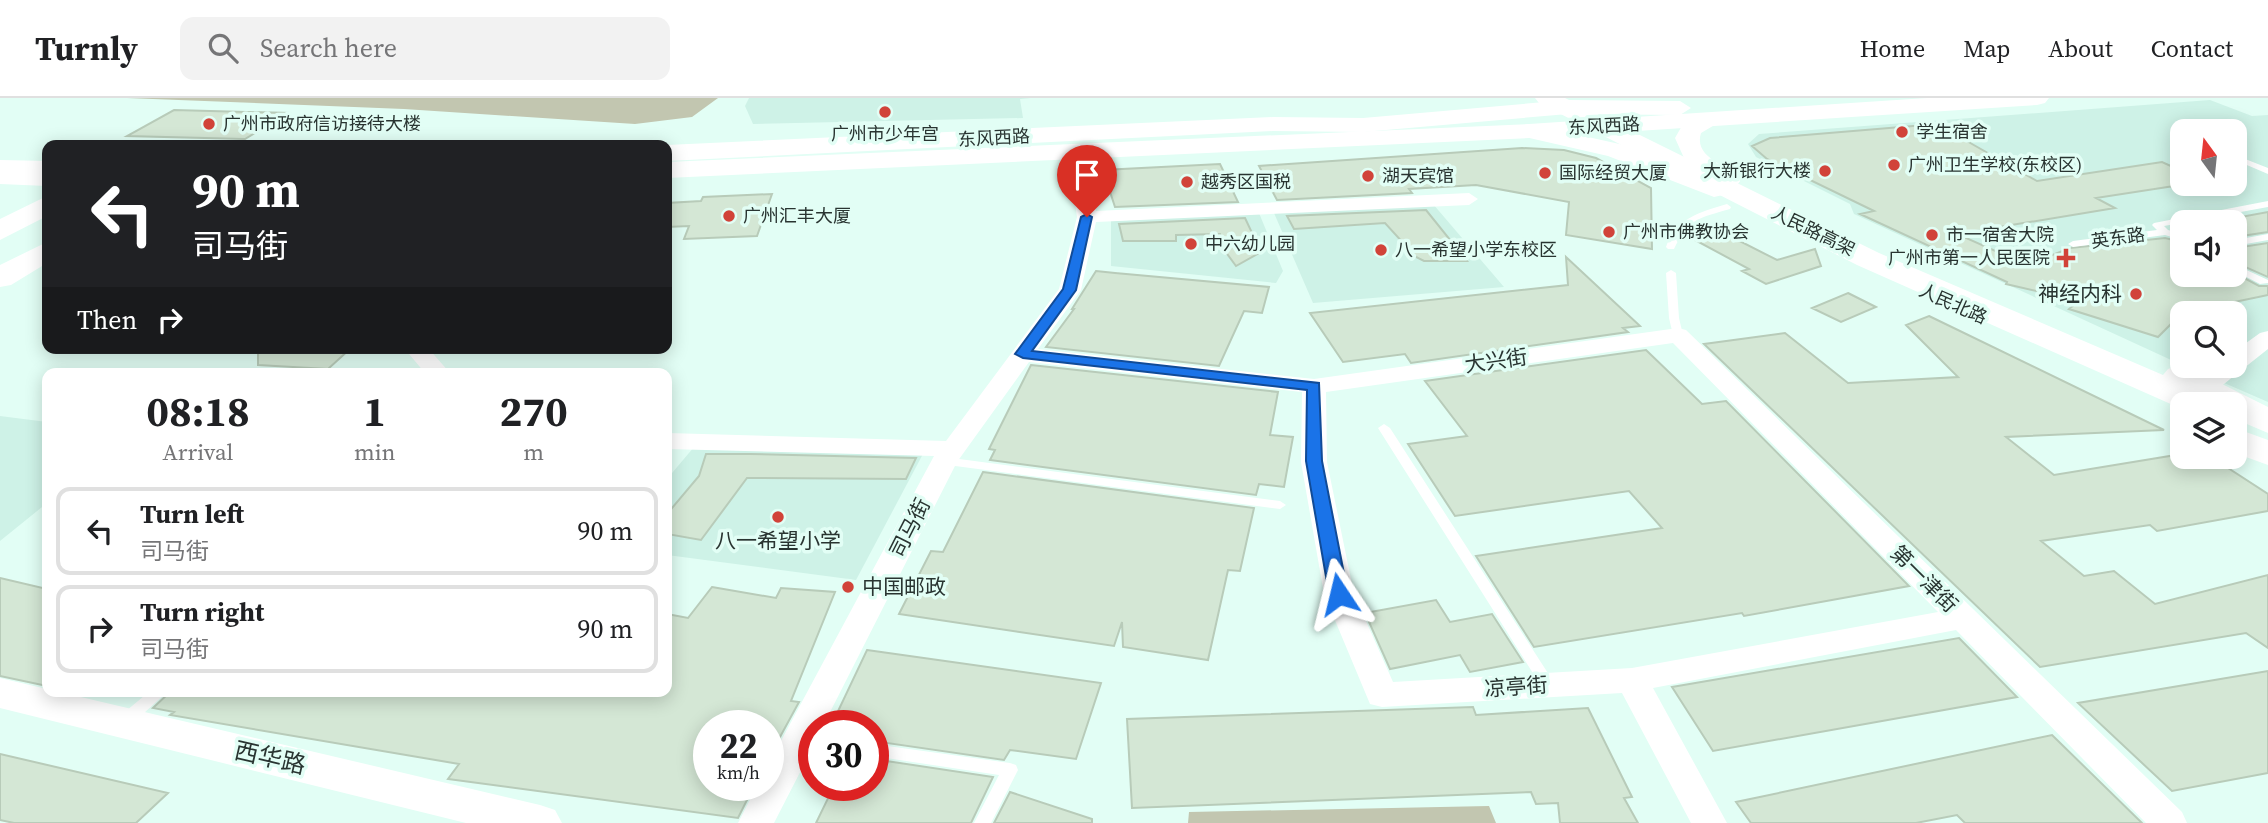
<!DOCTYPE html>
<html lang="en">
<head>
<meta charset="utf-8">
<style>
  body { margin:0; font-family:"Source Serif 4","Noto Sans SC",serif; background:#f2f2f2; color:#202124; height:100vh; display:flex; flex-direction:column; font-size:26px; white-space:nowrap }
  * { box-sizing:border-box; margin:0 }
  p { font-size:23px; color:#757577 }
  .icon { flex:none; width:38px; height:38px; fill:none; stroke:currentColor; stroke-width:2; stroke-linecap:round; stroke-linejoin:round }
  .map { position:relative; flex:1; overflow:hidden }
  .drawer { position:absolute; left:42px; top:270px; width:630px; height:329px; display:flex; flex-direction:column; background:#fff; border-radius:14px; box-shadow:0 4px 18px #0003 }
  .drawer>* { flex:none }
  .guide { position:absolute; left:42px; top:42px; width:630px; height:214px; border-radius:14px; box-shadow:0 4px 18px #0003; background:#202124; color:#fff; overflow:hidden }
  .needle { width:46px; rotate:345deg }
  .buttons { position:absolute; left:2170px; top:21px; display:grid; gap:14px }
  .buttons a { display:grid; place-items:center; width:77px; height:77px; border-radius:14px; background:#fff; box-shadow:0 4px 18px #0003; font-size:35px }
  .speed { position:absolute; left:693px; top:612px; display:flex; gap:14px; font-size:35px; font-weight:700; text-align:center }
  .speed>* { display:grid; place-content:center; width:91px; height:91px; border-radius:50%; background:#fff; box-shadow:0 4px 18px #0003; line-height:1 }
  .speed small { font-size:18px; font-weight:400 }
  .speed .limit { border:10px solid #d22; background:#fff; color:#111 }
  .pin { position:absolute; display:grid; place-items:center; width:60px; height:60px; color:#fff; margin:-72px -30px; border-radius:50% 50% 50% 0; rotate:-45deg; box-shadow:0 0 7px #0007 }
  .pin .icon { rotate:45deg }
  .me { position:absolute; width:77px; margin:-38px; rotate:350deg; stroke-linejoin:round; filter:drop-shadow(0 0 5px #0008) }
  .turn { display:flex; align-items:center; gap:24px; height:147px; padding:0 35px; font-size:32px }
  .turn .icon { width:91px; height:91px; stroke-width:2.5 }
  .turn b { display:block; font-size:49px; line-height:60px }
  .then { display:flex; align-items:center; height:66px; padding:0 35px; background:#0003; gap:14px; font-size:26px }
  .eta { display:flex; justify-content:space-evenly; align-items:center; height:119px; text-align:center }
  .eta b { font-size:42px; font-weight:700; line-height:49px }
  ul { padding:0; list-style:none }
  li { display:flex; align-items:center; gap:21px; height:88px; margin:0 14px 10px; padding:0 21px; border:4px solid #e0e0e0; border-radius:14px }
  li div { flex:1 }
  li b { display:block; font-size:26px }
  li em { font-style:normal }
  header { display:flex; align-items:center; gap:42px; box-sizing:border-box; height:98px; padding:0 35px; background:#fff; border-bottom:2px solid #e0e0e0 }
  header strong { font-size:33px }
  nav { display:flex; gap:38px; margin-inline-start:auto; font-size:24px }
  .search { width:490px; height:63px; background:#f2f2f2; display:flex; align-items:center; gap:18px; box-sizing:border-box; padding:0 24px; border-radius:14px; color:#757577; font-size:26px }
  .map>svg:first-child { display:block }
  .built { fill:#cef2e7; fill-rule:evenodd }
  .green { fill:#c2c6b0 }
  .building { fill:#d4e7d5; stroke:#b8cbb9; stroke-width:2 }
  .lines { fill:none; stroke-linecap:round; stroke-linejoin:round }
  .service { fill:#fff; fill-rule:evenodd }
  .minor { fill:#fff; fill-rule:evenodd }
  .tertiary { fill:#fff; fill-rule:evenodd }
  .secondary { fill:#fff; fill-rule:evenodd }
  .primary { fill:#fff; fill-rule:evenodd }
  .trunk { fill:#fff; fill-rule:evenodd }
  .route { fill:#1a73e8; stroke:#114b97; stroke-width:2 }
  .poi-dot { fill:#d14339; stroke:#e2fef5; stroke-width:2.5 }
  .labels { text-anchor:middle; stroke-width:7; stroke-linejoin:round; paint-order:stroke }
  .far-poi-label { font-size:18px; fill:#293431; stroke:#e2fef5; text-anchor:start }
  .far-street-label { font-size:18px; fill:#293431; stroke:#e2fef5 }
  .poi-label { font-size:21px; fill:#293431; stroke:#e2fef5; text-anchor:end }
  .street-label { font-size:21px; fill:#293431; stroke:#e2fef5 }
  .near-street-label { font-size:24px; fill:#293431; stroke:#e2fef5 }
</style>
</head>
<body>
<header>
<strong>Turnly</strong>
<div class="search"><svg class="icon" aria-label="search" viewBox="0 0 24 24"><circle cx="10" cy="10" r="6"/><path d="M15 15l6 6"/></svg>Search here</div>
<nav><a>Home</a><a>Map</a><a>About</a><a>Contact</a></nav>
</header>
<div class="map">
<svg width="2268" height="725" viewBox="0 0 2268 725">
  <rect width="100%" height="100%" fill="#e2fef5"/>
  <!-- built -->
  <path class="built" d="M749,0H1031L1020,1L1023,20L753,26L745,8Z
    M2210,2L2252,18L2268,17V304L2185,268H2235V215H2182V267L1854,116L1850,106L1756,59L1748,46L1759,36ZM2182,33H2235V86H2182ZM2182,124H2235V177H2182Z
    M1433,106L1504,189L1313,205L1274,115Z
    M1259,115L1283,173L1276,185L1111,168V123Z
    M0,318L47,324V405L0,443Z
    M694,349L924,354L856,482L667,457V381Z"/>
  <!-- green -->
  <path class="green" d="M127,0H718L692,19L635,26L404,11Z
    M1489,708L1496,725H1188L1189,714Z"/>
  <!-- building -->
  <path class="building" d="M174,12L288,15L245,41L127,38Z
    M1937,26L2037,83L2162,64L2182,73V86H2187L2096,100L2115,110L1957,136L2027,167L2070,150L2165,140L2182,144V177L2235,175L2259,188H2268V197L2182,215L2158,239L2069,211L2079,203L2006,186L2007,184L1860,116L1874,113L1767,61L1752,48L1770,40Z
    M1522,50L1564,52L1596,60L1651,90L1652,151L1566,137L1569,104L1476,87L1409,91L1412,95L1277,102L1259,68Z
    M1220,66L1238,104L1115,109L1103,72Z
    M772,96L757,138L684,141L689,128L667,129V105L701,103L703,99Z
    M1426,112L1467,163H1424L1416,159L1385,125L1294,131L1287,118Z
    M2268,114V134L2235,139V120Z
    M1245,120L1261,154L1236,168L1225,153L1220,136L1176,137V143H1123L1119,126Z
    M1720,133L1777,162L1815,151L1821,168L1766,186L1742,173L1749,171L1693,141Z
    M2268,145V179L2241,167L2235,169V150Z
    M1566,159L1640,228L1623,230L1628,234L1411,265L1405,256L1343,264L1310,215L1568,187Z
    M1096,173L1115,175L1269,189L1262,215L1244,213L1219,268L1046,249L1074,211H1072Z
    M1848,195L1876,209L1841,224L1812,210Z
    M1929,218L2164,332L2006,339L2054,377L2182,356V359H2211L2268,396V413L2157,433L2150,427L2041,443L2084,478L2114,473L2155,506L2268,477V550L2246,535L2040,569L1704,246L1785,235L1848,285L1958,279L1906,227Z
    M258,250H351L328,271L258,267Z
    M1646,252L1702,306L1726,303L1909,488L1744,518L1742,515L1534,549L1476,458L1662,430L1629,393L1455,418L1408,346L1467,338L1425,283Z
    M1031,267L1278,294L1270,337L1293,339L1284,389L1259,386L1256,397L990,362L995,352L989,351Z
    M706,356H750L916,360L906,381L747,380L701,442L667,436V416L699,378Z
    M983,374L1254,410L1240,473L1228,472L1208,562L1123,549L1122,524L1114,548L899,516L931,453L943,454Z
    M0,480L47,491V588L0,578Z
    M712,489L776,500L781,490L835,494L791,603L799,604L768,661V628H709V688H754L738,720L448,681L459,666L170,617L174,614L153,610L171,593H667V516L688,520Z
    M1436,502L1450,524L1492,516L1523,564L1470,574L1460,557L1390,571L1365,515Z
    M1959,540L2017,599L1713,653L1672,589Z
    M867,552L1101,585L1076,661L1010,652L1004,662L873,643V628H831Z
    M2268,573V675L2172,693L2078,605Z
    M1473,609L1476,617L1588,610L1632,699L1624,700L1638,725H1560L1558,705L1536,706L1531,694L1132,710L1127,621Z
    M2052,637L2142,725H1965L1957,717L1916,725H1751L1736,704Z
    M0,656L168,695L136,725H14L0,722Z
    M873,661L993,679L971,725H816L834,688H873Z
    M1010,694L1092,721V725H994Z"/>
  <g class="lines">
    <!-- service -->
    <path class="service" d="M2235,57L2268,70V76L2235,62Z
      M2268,103V109L2164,128L2168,132L2182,136V142L2165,137L2073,149L2068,146L2073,143L2157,132L2152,127L2154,125Z
      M1727,106L1731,109L1730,111C1699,120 1689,120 1674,151H1668L1666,149C1676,120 1700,114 1727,106Z
      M2268,136V142L2235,148V142Z
      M2240,169L2268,182V185L2260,186L2237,174L2235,172Z
      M1671,172L1676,175L1679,220L1683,237L1678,240L1673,237L1669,220L1666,175Z
      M1384,326L1390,330L1553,583L1556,587L1553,591L1548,593L1543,591L1378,330Z
      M944,359L1280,403L1286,407L1280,411L940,366L938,363L940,360Z
      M150,593H168L132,626L126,628L120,626L118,622L120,618Z
      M873,646L1010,665L1016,667L1018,672L991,725H974L999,677L873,658Z"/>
    <!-- minor -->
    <path class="minor" d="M1077,53L1086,58L1096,113L1469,95L1478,101L1469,107L1096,124L1081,192L1038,251L1314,281L1678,230L1686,232L2182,714L2187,725H2146L1956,532L1653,590L1727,725H1691L1622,595L1382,609L1370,606L1324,496L1301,364L1302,294L1029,264L957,364L823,628H814V647L774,725H738L757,688H768V667L934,358L667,351V335L946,343L1059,191L1077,119L1068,58ZM1673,245L1938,514L1632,570L1393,584L1354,496L1327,364L1326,294Z
      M2268,233V251L2205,301H2187L2184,296L2216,268H2235V253L2260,235Z
      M404,250H428L450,275H425Z"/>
    <!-- tertiary -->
    <path class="tertiary" d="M0,580L540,707L555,712L562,725H466L0,610Z"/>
    <!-- secondary -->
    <path class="secondary" d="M1568,2L1680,3L1691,10L1680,17L1568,16L1363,34L1355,32L1351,27L1355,22L1363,20Z
      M1711,15L1719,17L1723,22L1701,35C1693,61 1730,67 1741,82L1737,87L1726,89L1723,97L1714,99L1608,58L1521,38L1517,33L1521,28L1529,26L1624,47L1701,77L1684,60L1675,40L1683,26Z"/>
    <!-- primary -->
    <path class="primary" d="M1535,0H1565L1879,155L2163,277L2168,271L2180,267L2192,271L2268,309V335L2235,321V306H2182V311L1857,167L1539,5Z
      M1273,19L1363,20L1372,22L1375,27L1372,32L1363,34L1273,33L667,63V47Z
      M0,70L47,72V88L0,86Z
      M47,98V118L0,142V121Z
      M47,144V165L11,187L0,189V167Z
      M2235,330L2268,342V367L2235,355Z"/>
    <!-- trunk -->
    <path class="trunk" d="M1927,0H2049L2045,5L2037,7L1529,40L667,80V64L1529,26Z
      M0,62L47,63V79L0,78Z"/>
  </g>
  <!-- route -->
  <path class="route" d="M1087,116L1092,119L1076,192L1032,253L1319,285L1322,363L1348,496L1345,501L1339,502L1329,496L1306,363L1307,292L1023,260L1015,256L1063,191L1081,119Z"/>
  <!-- markers -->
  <g class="poi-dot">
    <circle cx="885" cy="14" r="7"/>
    <circle cx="209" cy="26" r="7"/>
    <circle cx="1902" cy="34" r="7"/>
    <circle cx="1894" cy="67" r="7"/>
    <circle cx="1825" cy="73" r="7"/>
    <circle cx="1545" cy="75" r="7"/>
    <circle cx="1368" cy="78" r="7"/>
    <circle cx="1187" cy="84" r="7"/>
    <circle cx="729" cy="118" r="7"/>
    <circle cx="1609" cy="134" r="7"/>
    <circle cx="1932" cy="137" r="7"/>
    <circle cx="1191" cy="146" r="7"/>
    <circle cx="1381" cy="152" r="7"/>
    <path d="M2062.5 149.5h7v7h7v7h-7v7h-7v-7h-7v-7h7z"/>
    <circle cx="2136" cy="196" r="7"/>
    <circle cx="778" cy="419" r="7"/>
    <circle cx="848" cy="489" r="7"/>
  </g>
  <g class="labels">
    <!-- far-poi labels -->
    <g class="far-poi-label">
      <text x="223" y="32">广州市政府信访接待大楼</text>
      <text x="1916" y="40">学生宿舍</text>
      <text x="885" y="42" text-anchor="middle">广州市少年宫</text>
      <text x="1908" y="73">广州卫生学校(东校区)</text>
      <text x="1811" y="79" text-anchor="end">大新银行大楼</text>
      <text x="1559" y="81">国际经贸大厦</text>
      <text x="1382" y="84">湖天宾馆</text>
      <text x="1201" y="90">越秀区国税</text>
      <text x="743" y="124">广州汇丰大厦</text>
      <text x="1623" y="140">广州市佛教协会</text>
      <text x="1946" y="143">市一宿舍大院</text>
      <text x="1205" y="152">中六幼儿园</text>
      <text x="1395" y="158">八一希望小学东校区</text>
      <text x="2050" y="166" text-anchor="end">广州市第一人民医院</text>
    </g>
    <!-- far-street labels -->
    <g class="far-street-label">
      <text transform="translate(1604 28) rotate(-3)" y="6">东风西路</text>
      <text transform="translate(994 40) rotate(-3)" y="6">东风西路</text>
      <text transform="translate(1813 133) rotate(26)" y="6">人民路高架</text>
      <text transform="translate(2118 140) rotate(-8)" y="6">英东路</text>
      <text transform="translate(1953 206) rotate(24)" y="6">人民北路</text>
    </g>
    <!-- poi labels -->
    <g class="poi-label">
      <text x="2122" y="203">神经内科</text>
      <text x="778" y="450" text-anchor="middle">八一希望小学</text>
      <text x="862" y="496" text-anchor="start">中国邮政</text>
    </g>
    <!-- street labels -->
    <g class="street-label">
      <text transform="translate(1496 263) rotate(-8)" y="7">大兴街</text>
      <text transform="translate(910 430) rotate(-63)" y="7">司马街</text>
      <text transform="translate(1924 481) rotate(45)" y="7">第一津街</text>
      <text transform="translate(1516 589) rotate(-4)" y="7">凉亭街</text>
    </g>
    <!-- near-street labels -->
    <g class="near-street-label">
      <text transform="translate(270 660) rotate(13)" y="8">西华路</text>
    </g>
  </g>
</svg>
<div class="buttons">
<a><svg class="needle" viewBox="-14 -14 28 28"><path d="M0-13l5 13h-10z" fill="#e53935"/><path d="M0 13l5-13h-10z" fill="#757577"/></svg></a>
<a><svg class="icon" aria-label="sound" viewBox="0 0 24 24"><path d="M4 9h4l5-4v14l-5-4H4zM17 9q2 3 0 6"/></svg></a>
<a><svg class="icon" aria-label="search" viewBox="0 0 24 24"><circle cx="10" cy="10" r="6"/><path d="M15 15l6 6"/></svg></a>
<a><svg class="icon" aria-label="layers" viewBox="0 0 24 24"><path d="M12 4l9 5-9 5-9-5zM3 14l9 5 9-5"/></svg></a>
</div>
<div class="speed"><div>22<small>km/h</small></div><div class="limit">30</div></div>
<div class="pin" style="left:1087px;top:119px;background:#d93025"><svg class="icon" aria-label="arrive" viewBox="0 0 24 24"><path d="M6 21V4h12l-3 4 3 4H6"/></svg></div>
<svg class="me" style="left:1339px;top:496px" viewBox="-20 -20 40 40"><path d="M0-17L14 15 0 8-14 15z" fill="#1a73e8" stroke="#fff" stroke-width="4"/></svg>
<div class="guide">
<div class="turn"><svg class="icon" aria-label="left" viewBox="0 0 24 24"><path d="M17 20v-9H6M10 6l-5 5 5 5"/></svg><div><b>90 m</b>司马街</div></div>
<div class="then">Then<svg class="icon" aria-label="right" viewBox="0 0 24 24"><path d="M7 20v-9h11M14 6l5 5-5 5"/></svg></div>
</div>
<section class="drawer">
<div class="eta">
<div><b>08:18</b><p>Arrival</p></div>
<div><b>1</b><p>min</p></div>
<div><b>270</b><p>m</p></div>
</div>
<ul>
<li><svg class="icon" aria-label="left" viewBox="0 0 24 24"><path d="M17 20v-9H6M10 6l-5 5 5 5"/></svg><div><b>Turn left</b><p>司马街</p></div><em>90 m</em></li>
<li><svg class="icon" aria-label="right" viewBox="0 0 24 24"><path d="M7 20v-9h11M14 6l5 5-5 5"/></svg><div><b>Turn right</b><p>司马街</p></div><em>90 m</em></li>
</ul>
</section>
</div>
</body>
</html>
